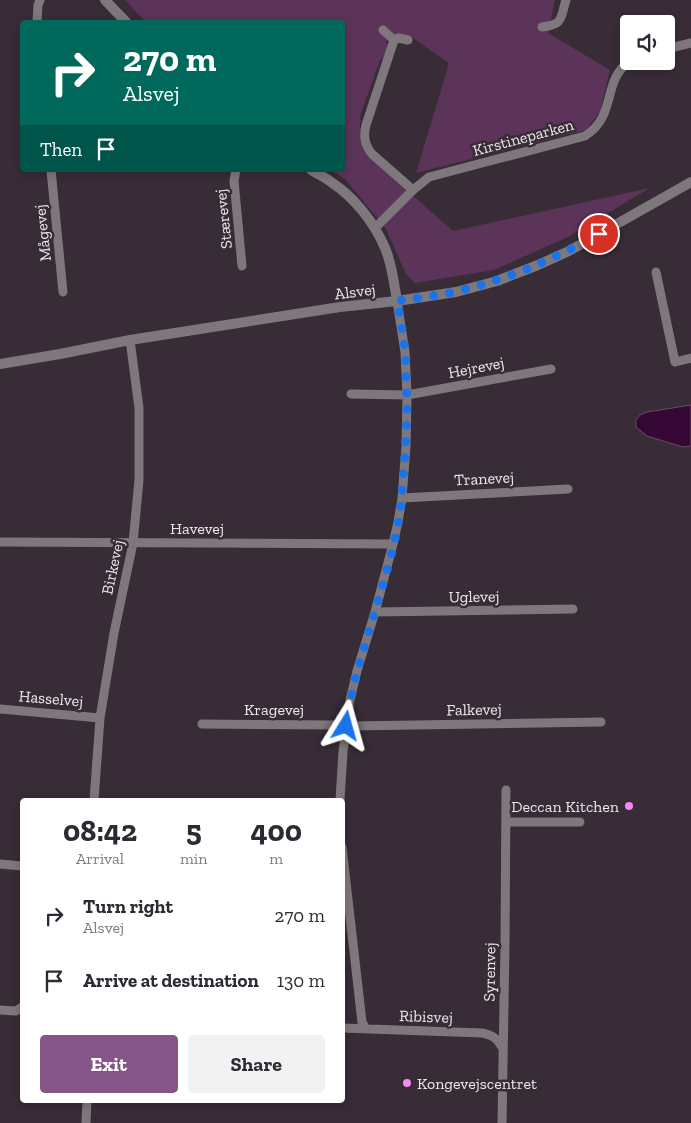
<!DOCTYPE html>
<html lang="en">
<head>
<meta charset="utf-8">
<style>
  body { margin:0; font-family:"Zilla Slab",serif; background:#f2f2f3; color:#2b2b33; height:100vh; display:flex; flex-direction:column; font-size:19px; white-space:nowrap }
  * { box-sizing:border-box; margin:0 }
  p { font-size:16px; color:#7c7c81 }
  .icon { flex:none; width:28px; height:28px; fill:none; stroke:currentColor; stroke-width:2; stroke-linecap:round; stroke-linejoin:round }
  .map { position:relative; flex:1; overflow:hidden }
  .side { position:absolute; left:20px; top:798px; width:325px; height:305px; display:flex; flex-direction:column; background:#fff; border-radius:5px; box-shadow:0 2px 8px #0003 }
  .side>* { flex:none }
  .hud { position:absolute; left:20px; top:20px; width:325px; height:152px; border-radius:5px; box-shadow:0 2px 8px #0003; background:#00695c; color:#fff; overflow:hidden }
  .buttons { position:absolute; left:620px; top:15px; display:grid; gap:10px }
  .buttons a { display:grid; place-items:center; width:55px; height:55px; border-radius:5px; background:#fff; box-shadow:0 2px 8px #0003; font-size:25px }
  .pin { position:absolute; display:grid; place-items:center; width:42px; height:42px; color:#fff; margin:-21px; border:2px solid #fff; border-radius:50%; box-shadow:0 1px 5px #0007 }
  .me { position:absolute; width:55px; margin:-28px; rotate:8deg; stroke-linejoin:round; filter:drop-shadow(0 0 4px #0008) }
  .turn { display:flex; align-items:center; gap:18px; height:105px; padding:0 20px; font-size:22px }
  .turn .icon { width:65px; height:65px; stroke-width:2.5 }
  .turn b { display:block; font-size:35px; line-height:42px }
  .then { display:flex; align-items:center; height:48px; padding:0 20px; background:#0003; gap:10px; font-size:19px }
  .eta { display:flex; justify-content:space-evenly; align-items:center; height:85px; text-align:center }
  .eta b { font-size:30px; font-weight:700; line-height:35px }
  .action { display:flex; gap:10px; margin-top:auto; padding:10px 20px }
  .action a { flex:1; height:58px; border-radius:5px; background:#865588; color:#fff; font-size:20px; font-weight:700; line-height:58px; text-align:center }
  .action a+a { background:#f2f2f3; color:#2b2b33 }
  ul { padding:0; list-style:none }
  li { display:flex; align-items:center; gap:15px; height:65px; padding:0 20px }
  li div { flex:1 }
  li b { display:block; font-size:19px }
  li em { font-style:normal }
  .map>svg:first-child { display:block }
  .green { fill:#5c3359 }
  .water { fill:#350734; stroke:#6c4a6c }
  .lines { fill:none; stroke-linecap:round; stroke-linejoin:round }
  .minor { stroke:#7e787d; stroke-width:9 }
  .tertiary { stroke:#7e787d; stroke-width:10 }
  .route { stroke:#1a73e8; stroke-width:9; stroke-dasharray:0 16.2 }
  .poi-dot { fill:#f589ef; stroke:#382c37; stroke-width:2 }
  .labels { text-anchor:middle; stroke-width:5; stroke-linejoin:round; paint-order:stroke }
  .street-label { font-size:16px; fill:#eee6ed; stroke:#382c37 }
  .poi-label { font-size:16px; fill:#eee6ed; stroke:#382c37; text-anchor:end }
</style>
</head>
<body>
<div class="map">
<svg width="691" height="1123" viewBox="0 0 691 1123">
  <rect width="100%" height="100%" fill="#382c37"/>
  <!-- green -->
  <path class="green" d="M125,0H555L548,33L610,70L600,112L586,130L416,173L449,63L410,36L394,34L385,27L387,46L384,58L380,60L360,116C361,122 360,127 360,133C360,143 364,149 369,157L453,231L650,188L568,237L494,270L415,283L406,274L386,229L346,180L331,170H342V22H146Z"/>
  <!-- water -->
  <path class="water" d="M691,405V446L683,447L647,436L636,427V420L640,415L647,412Z"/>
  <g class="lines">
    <!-- minor -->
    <path class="minor" d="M37,22L38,5L40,0
      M542,27C564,24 560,19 566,0
      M383,30L394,40
      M408,40L398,38L394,40L366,125C363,137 365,145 372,154L413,190
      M666,49L691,43
      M51,170L63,292
      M236,170L234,181L242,266
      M375,228L413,190L429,177L585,136C618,115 601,81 630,61
      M656,272L675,362L691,358
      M351,394L407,395L551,369
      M402,498L568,489
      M0,542L393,544
      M375,612L573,609
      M0,709L100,718
      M202,724L340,725L352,726L601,722
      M94,800L100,718L114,633L133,543L139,480V408L130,340
      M340,800L343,752L350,700L357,671L375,612L393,544L398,522L402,498L406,447L407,395L405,352L397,301
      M506,822H580
      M342,847L362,1022L366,1029
      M0,864L22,866
      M0,1010L16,1011L22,1007
      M342,1028L482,1033C492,1035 497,1038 502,1047
      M86,1123L87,1100
      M502,1123L505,944L506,790"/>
    <!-- tertiary -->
    <path class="tertiary" d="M105,0L126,22
      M311,170C318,174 325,177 331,182C354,197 374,222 385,248C392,264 394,283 397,301
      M0,364L60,354L130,340L340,307L397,301L456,292L497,281L538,265L569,251L691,182"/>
  </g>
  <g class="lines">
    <!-- route -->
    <path class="route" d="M346,726C356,657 385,592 398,524C401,509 402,494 403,479C407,437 408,395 405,354C404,336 400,318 397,301C417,298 438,296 458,291C509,279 553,259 599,234"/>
  </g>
  <!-- markers -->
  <g class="poi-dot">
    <circle cx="629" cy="806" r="5"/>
    <circle cx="407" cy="1083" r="5"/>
  </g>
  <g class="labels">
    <!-- street labels -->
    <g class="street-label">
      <text transform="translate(523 137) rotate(-15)" y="6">Kirstineparken</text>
      <text transform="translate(223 219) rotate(-96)" y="6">Stærevej</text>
      <text transform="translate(42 233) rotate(-96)" y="6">Mågevej</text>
      <text transform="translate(355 291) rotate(-7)" y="6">Alsvej</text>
      <text transform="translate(476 367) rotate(-11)" y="6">Hejrevej</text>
      <text transform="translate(484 478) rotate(-3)" y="6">Tranevej</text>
      <text x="197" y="534">Havevej</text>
      <text transform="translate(112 567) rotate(-78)" y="6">Birkevej</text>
      <text transform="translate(474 596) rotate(-1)" y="6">Uglevej</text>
      <text transform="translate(51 698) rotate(5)" y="6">Hasselvej</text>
      <text x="274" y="715">Kragevej</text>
      <text transform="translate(474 709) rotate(-1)" y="6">Falkevej</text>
      <text transform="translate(489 972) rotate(-89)" y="6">Syrenvej</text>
      <text transform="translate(426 1016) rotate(2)" y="6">Ribisvej</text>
    </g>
    <!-- poi labels -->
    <g class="poi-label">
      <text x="619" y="812">Deccan Kitchen</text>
      <text x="417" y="1089" text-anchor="start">Kongevejscentret</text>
    </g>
  </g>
</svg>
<div class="buttons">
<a><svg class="icon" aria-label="sound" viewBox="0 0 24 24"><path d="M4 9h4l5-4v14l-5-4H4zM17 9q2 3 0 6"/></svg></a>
</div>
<div class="pin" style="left:599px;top:234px;background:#d93025"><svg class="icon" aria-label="arrive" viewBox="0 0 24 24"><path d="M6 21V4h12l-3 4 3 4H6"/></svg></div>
<svg class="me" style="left:346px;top:726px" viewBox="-20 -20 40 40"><path d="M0-17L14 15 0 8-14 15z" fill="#1a73e8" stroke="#fff" stroke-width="4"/></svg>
<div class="hud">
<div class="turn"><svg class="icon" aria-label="right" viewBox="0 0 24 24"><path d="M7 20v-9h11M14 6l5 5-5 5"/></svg><div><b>270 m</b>Alsvej</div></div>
<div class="then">Then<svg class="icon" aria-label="arrive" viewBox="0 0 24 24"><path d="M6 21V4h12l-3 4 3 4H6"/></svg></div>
</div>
<section class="side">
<div class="eta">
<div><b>08:42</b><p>Arrival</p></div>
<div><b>5</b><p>min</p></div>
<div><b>400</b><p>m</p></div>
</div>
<ul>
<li><svg class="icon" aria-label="right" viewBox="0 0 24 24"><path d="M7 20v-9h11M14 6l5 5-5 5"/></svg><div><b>Turn right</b><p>Alsvej</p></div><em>270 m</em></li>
<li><svg class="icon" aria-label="arrive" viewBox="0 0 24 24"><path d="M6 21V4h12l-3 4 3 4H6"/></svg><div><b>Arrive at destination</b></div><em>130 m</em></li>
</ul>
<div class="action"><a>Exit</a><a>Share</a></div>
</section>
</div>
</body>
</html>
